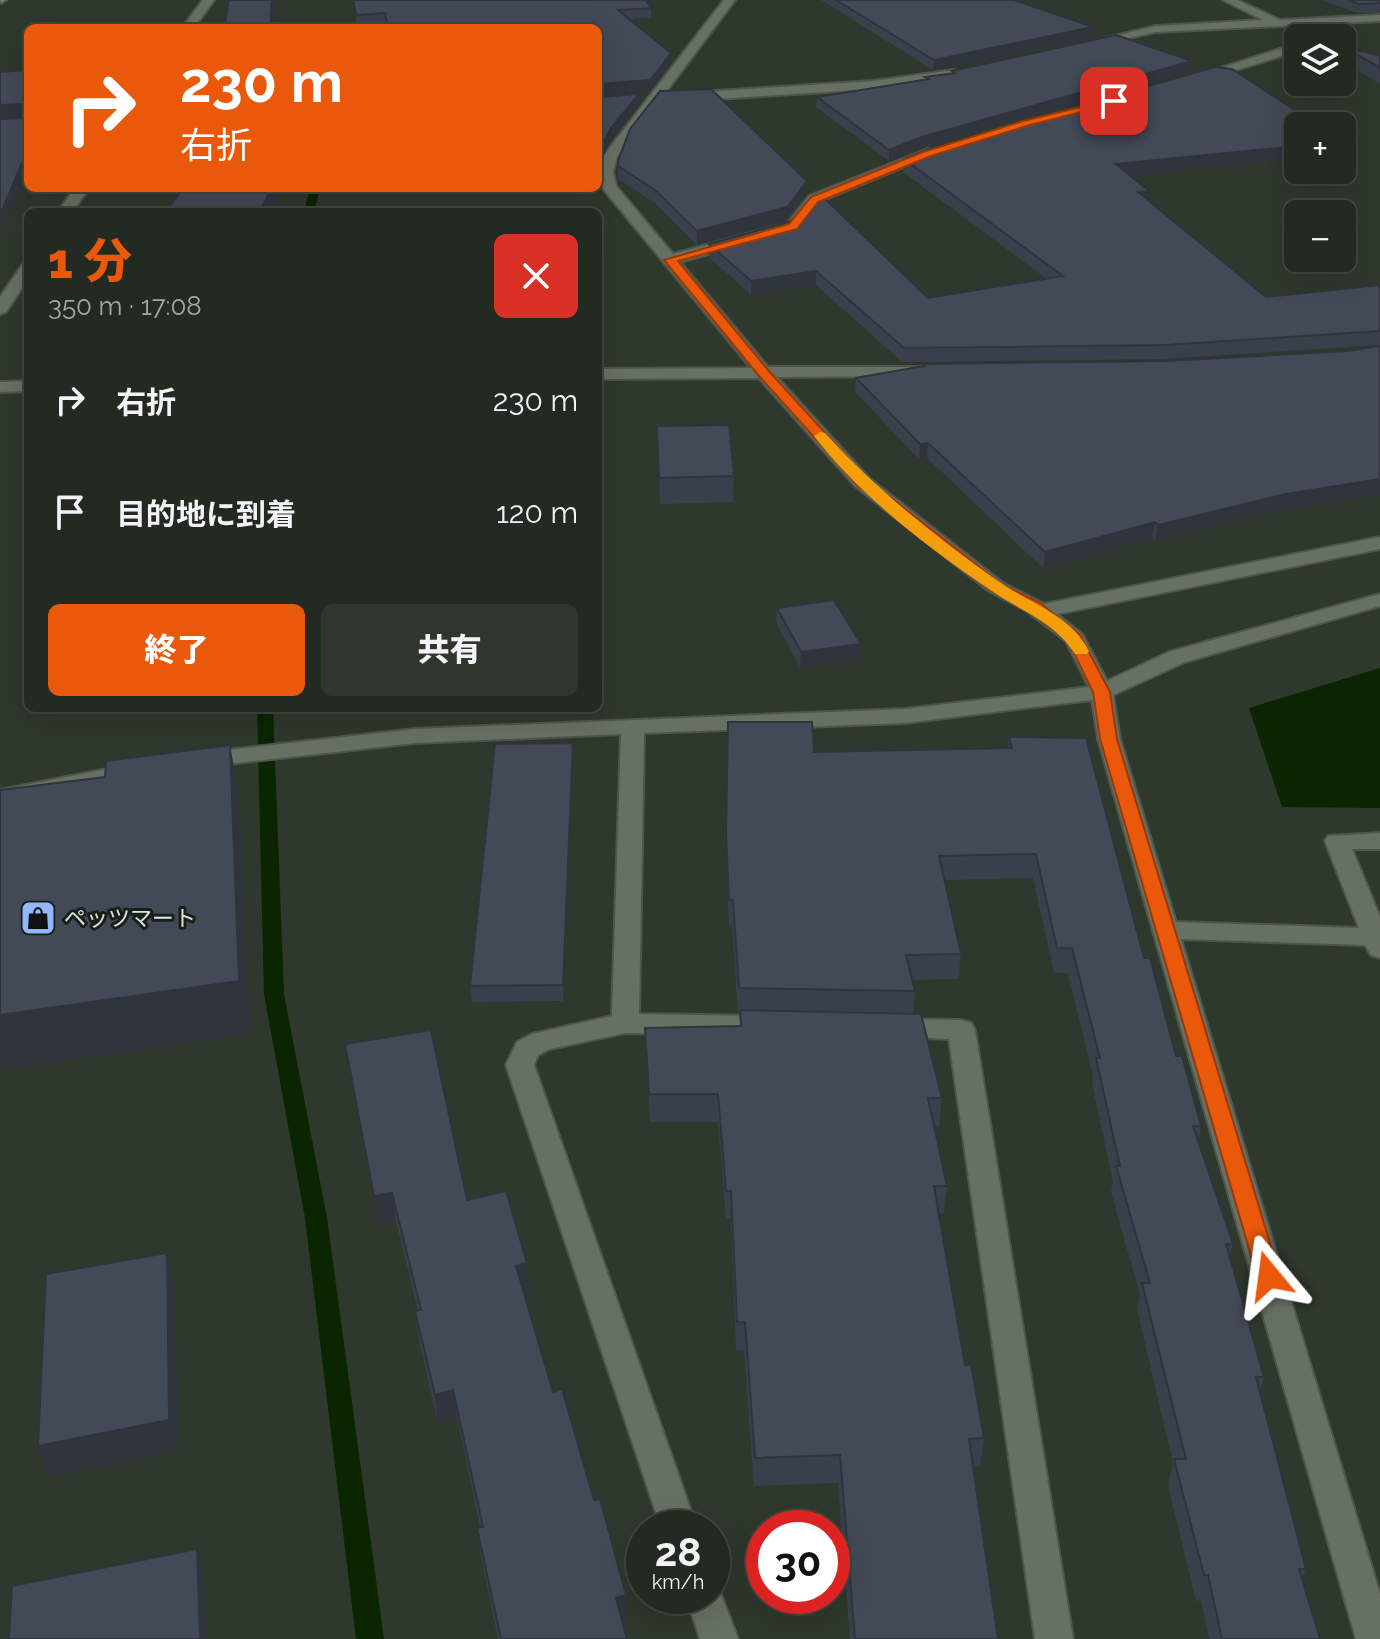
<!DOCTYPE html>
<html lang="ja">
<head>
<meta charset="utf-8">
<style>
  body { margin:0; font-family:Raleway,"Noto Sans JP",sans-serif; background:#2f362e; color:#f1f3f6; height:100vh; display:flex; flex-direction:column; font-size:30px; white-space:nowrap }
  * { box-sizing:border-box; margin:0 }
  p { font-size:26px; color:#a3a7a5 }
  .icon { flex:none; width:44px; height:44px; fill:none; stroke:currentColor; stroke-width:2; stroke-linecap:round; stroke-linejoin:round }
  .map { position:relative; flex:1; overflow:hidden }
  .details { position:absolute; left:24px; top:208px; width:578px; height:504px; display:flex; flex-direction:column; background:#232a21; border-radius:12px; box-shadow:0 8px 32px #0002,0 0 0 2px #40463f }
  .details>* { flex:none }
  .top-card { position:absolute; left:24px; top:24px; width:578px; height:168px; border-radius:12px; box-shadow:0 8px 32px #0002,0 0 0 2px #40463f; background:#ea580c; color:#fff; overflow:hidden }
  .buttons { position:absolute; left:1284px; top:24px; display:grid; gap:16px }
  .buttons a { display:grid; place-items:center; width:72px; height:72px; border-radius:12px; background:#232a21; box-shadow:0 8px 32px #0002,0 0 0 2px #40463f; font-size:40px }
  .speed { position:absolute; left:626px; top:1510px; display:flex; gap:16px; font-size:40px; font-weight:700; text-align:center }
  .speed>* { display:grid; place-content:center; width:104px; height:104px; border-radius:50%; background:#232a21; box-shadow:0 8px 32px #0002,0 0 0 2px #40463f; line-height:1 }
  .speed small { font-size:20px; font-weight:400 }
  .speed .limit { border:12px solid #d22; background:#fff; color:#111 }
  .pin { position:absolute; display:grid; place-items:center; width:68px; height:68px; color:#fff; margin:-34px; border-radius:16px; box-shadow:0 4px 12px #0006 }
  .me { position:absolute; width:88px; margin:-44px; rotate:344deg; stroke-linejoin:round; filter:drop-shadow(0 0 6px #0008) }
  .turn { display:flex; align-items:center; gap:28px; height:168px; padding:0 24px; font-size:36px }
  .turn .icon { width:104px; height:104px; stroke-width:2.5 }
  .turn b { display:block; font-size:56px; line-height:68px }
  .round { display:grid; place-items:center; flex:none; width:84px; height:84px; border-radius:12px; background:#2f362e }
  .head { display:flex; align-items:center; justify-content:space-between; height:136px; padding:0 24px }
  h1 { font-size:48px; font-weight:800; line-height:60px; color:#ea580c }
  .action { display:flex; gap:16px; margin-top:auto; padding:16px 24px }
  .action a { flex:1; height:92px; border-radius:12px; background:#ea580c; color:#fff; font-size:32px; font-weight:800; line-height:92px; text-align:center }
  .action a+a { background:#2f362e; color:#f1f3f6 }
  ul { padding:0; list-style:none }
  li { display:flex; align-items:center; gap:24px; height:112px; padding:0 24px }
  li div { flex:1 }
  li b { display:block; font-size:30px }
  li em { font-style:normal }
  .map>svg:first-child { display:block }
  .water { fill:#0b2501 }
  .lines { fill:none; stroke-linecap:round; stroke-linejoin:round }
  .stream { fill:#0b2501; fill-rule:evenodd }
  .minor-casing { stroke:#4e564c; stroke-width:4 }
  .major-casing { stroke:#4e564c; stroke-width:4 }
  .minor { fill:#677163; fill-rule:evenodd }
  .major { fill:#6c8b61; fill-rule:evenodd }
  .wall { fill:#3a404b }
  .shaded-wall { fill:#2f343d }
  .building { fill:#434a57; stroke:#2f343d; stroke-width:2 }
  .route { fill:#ea580c; stroke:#983908; stroke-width:2 }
  .slow { fill:#f59e0b }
  .labels { text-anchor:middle; stroke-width:6; stroke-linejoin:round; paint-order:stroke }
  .poi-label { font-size:22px; fill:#dde3dc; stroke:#1a1e18; text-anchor:start }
</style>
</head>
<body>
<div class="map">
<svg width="1380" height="1639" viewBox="0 0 1380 1639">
  <rect width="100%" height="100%" fill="#2f382c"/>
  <!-- water -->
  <path class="water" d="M1380,668V808L1282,807L1249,708Z"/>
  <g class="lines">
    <!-- stream -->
    <path class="stream" d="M310,188H320L314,212H304Z
      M257,708H273L284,994L327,1218L384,1639H356L305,1218L264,994Z"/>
    <defs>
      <path id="minor" d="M203,0H214L194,28H182Z
        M724,0H735L617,157L613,172L616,186L673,254L788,223L809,196L928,149L940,152L819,202L798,229L680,262L768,367H930L932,371L930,375L924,376L777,377L869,478L1003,583L1044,604L1380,537V549L1057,614L1082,634L1107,681L1169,652L1380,594V606L1185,662L1113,695L1120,739L1176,922L1359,928L1325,841L1328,836L1380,833V849H1352L1380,917V958L1371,955L1365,945L1181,939L1380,1594V1639H1356L1098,739L1092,700L905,723L644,733L639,1014L771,1016L781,1019L785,1026L781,1033L771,1036L625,1033L550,1049L538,1055L534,1065L697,1528H661L506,1065L517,1042L532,1034L612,1016L621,734L415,743L201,767L193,765L189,760L193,755L201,753L415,729L905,709L1089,687L1066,641L1027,611L989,591L855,486L759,378L598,379V369L751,368L604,190L599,172L605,154Z
        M1223,0H1237L1280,20L1380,15V21L1156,32L1092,46L1086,43L1156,26L1263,20Z
        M1298,43V51L1200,81L1190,78Z
        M1342,46L1380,61V69L1342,54Z
        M954,70L958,71V77L873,89L684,101L678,97L684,93L873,81Z
        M75,188H89L72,212H58Z
        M28,262V279L6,312L0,314V297L23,264Z
        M28,381V391L0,392V382Z
        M137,763L145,765L149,770L145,775L0,804V790Z
        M895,1019L961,1020L971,1023L975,1030L1073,1639H1035L949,1039L885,1036L881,1029L885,1022Z
        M712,1582L717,1584L738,1639H700L686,1596H712Z"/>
      <path id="major" d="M0,0H6L1,3Z"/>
    </defs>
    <!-- minor casing -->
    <use href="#minor" class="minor-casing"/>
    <!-- major casing -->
    <use href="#major" class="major-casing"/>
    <!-- minor -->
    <use href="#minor" class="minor"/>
    <!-- major -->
    <use href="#major" class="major"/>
  </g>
  <!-- wall -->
  <path class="wall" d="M353,0H646L651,8V18L630,19L671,64L650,91L598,28H387L386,24L357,25Z
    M821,0H1014L1093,27L1092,37L933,70Z
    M1321,0H1380V13H1357Z
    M1353,52L1380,56V84L1351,66Z
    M1192,61L1190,71L921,148L889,161L816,107L817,97L925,80V77L952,73V71Z
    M1298,126V158L1130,175L1147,200L1266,297L1380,285V345L1163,359L902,362L816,285L751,295L709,257V244L928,298L1047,279L903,172L904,159Z
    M618,161L806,194L786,220L697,245L655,203L618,179Z
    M1380,346V494L1283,509L1155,541L1152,538L1043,568L927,458L919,459L855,392L856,378L921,366V364L1166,361L1347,351Z
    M657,426L734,476L733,502L660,504Z
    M777,608L860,658L800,667L776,622Z
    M728,722L814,752L1008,748L1009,737L1144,958L1201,1126L1198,1139L1233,1244L1229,1257L1264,1377L1260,1392L1306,1569L1302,1579L1320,1639H1209L1201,1600L1196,1601L1168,1485L1173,1463L1137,1309L1140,1295L1111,1192L1113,1182L1092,1083L1093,1076L1068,973H1054L1033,878L944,880L961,954L958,979L912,980L915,991L913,1014L942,1098L939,1126H934L947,1186L943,1214H939L965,1365L984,1438L980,1466L973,1467L998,1639H850L838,1483L754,1486L744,1350H736L731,1219H726L718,1122H650L645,1028L740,1026V1013H738L732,925H729L726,858Z
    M573,743V758L563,1001L472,1002L470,986Z
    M345,1044L467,1200L527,1263L529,1292L524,1293L553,1392L627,1623L623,1624L627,1639H498L481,1556L477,1528L480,1527L457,1418L438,1423L419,1340L415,1311L418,1310L396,1221L379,1225Z"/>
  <!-- shaded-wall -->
  <path class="shaded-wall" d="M272,0H276L274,28H270Z
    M1093,27L1092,37L933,70L934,60Z
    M671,53V64L650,91L598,95V84Z
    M1192,61L1190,71L921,148L889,161V150L922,137Z
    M639,94V105L610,141L599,166V154L610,129Z
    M25,104L28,117L0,119V105Z
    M1298,146V158L1115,177L1116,164Z
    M28,149V170L6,222L0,230V212Z
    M807,181L806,194L786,220L697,245V231Z
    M272,188H284L272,212H259Z
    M1149,191L1147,204L1138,192Z
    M816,271V285L751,295V281Z
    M928,443L927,458L919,459L920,444Z
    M1380,479V494L1283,509L1155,541L1158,525L1286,494Z
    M1155,522L1152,538L1043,568L1045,552Z
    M861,644L860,658L800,667L801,652Z
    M573,743V758L563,1001V985Z
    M230,745L239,795L250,1033L0,1070V1015Z
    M392,1193L396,1221L379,1225L374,1196Z
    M167,1253L175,1284L178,1451L49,1477L38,1446Z
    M527,1263L529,1292L518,1294L516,1266Z
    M453,1390L457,1418L438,1423L435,1395Z
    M197,1549L205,1580L208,1639H200Z
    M626,1595L627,1623L617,1626L616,1598Z"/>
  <!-- building -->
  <path class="building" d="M229,0H272L270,28H224Z
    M353,0H646L651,8L618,10L671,53L650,80L598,84V28H388L385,13L356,15Z
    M836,0H1014L1093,27L934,60Z
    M1348,0H1380V3L1359,4Z
    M1116,35L1192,61L922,137L889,150L817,97L929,79L925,77L955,73L952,71Z
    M1363,51L1380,56V68L1353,52Z
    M1215,67L1232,69L1319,126H1298V146L1116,164L1149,191L1138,192L1266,297L1380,285V331L1165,345L904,348L816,271L751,281L709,244L799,219L820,194L928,298L1063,276L904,159L934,147Z
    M28,70V114L25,104L0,105V72Z
    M711,89L807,181L787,207L697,231L655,190L618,166V161L630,129L660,91Z
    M639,94L610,129L598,154V97Z
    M28,115V149L3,208L0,212V119L25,118Z
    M183,188H272L259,212H166Z
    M1380,346V479L1286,494L1158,525L1155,522L1045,552L928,443L920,444L856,378L924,366L921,364L1166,361L1347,351Z
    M729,425L734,476L659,478L657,426Z
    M834,600L861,644L801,652L777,608Z
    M728,722H812L814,752L1012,748L1009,737L1086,738L1144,958H1150L1176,1056H1182L1201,1126H1193L1233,1244H1226L1264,1377H1256L1306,1569H1299L1320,1639H1222L1208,1575H1204L1174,1459H1186L1142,1283H1150L1116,1166H1120L1096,1058H1100L1072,948H1057L1036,854L939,856L961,954L906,955L915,991L739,988L733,900H729L726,834Z
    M573,743L563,985L470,986L495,744Z
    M230,745L239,981L0,1015V790L105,777L106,761Z
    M740,1010L921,1014L942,1098H928L947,1186H934L965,1365L971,1364L984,1438L969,1439L998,1639H855L840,1455L755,1458L745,1322H737L731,1191H726L718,1094H649L645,1028L741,1026Z
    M431,1030L467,1200L506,1191L527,1263L516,1266L553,1392L562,1389L594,1500L600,1499L626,1595L616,1598L627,1639H501L477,1528L483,1527L453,1390L435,1395L415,1311L421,1310L392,1193L374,1196L345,1044Z
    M167,1253L169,1420L38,1446L46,1274Z
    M197,1549L200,1639H9L12,1586Z"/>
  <!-- route -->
  <path class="route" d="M1114,99L1117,103L1030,125L931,156L818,202L797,229L678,261L768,370L867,479L1001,584L1040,603L1080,635L1110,692L1117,739L1280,1276L1277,1283L1269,1286L1260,1283L1257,1276L1100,739L1093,692L1068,641L1028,610L990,590L857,485L759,376L664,260L789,224L811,197L923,152L1023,121Z"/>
  <!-- slow -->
  <path class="slow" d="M820,432L825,433C877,490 935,537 998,581C1030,604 1070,614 1089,651L1087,654H1075C1054,621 1020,611 989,589C926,546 860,496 814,436Z"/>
  <!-- icons -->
  <defs>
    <symbol id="shop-square" viewBox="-11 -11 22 22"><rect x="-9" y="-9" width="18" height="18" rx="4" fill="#92b7fd" stroke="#1a1e18"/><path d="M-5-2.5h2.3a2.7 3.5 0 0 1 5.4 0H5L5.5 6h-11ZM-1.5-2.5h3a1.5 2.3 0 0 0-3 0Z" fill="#111"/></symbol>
  </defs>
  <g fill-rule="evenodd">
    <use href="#shop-square" x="18" y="898" width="40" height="40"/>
  </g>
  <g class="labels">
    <!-- poi labels -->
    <g class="poi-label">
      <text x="64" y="926">ペッツマート</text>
    </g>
  </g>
</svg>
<div class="buttons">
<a><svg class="icon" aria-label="layers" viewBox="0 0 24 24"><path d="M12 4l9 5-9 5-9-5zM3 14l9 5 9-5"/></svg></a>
<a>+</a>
<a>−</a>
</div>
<div class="speed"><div>28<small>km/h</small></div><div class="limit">30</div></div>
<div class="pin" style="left:1114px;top:101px;background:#d93025"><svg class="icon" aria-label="arrive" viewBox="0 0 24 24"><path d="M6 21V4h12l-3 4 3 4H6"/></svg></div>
<svg class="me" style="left:1269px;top:1276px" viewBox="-20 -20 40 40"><path d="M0-17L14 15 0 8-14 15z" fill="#ea580c" stroke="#fff" stroke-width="4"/></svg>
<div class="top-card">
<div class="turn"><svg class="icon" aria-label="right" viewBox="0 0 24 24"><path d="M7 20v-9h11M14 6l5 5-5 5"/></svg><div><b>230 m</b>右折</div></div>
</div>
<section class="details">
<div class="head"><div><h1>1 分</h1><p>350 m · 17:08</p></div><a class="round" style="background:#d93025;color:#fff"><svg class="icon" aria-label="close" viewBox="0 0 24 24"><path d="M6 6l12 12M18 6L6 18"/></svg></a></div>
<ul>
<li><svg class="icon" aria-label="right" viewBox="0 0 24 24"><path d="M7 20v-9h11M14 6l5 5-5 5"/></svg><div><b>右折</b></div><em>230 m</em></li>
<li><svg class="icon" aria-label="arrive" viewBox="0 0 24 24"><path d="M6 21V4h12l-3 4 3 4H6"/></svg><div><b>目的地に到着</b></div><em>120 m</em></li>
</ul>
<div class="action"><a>終了</a><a>共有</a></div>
</section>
</div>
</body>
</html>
